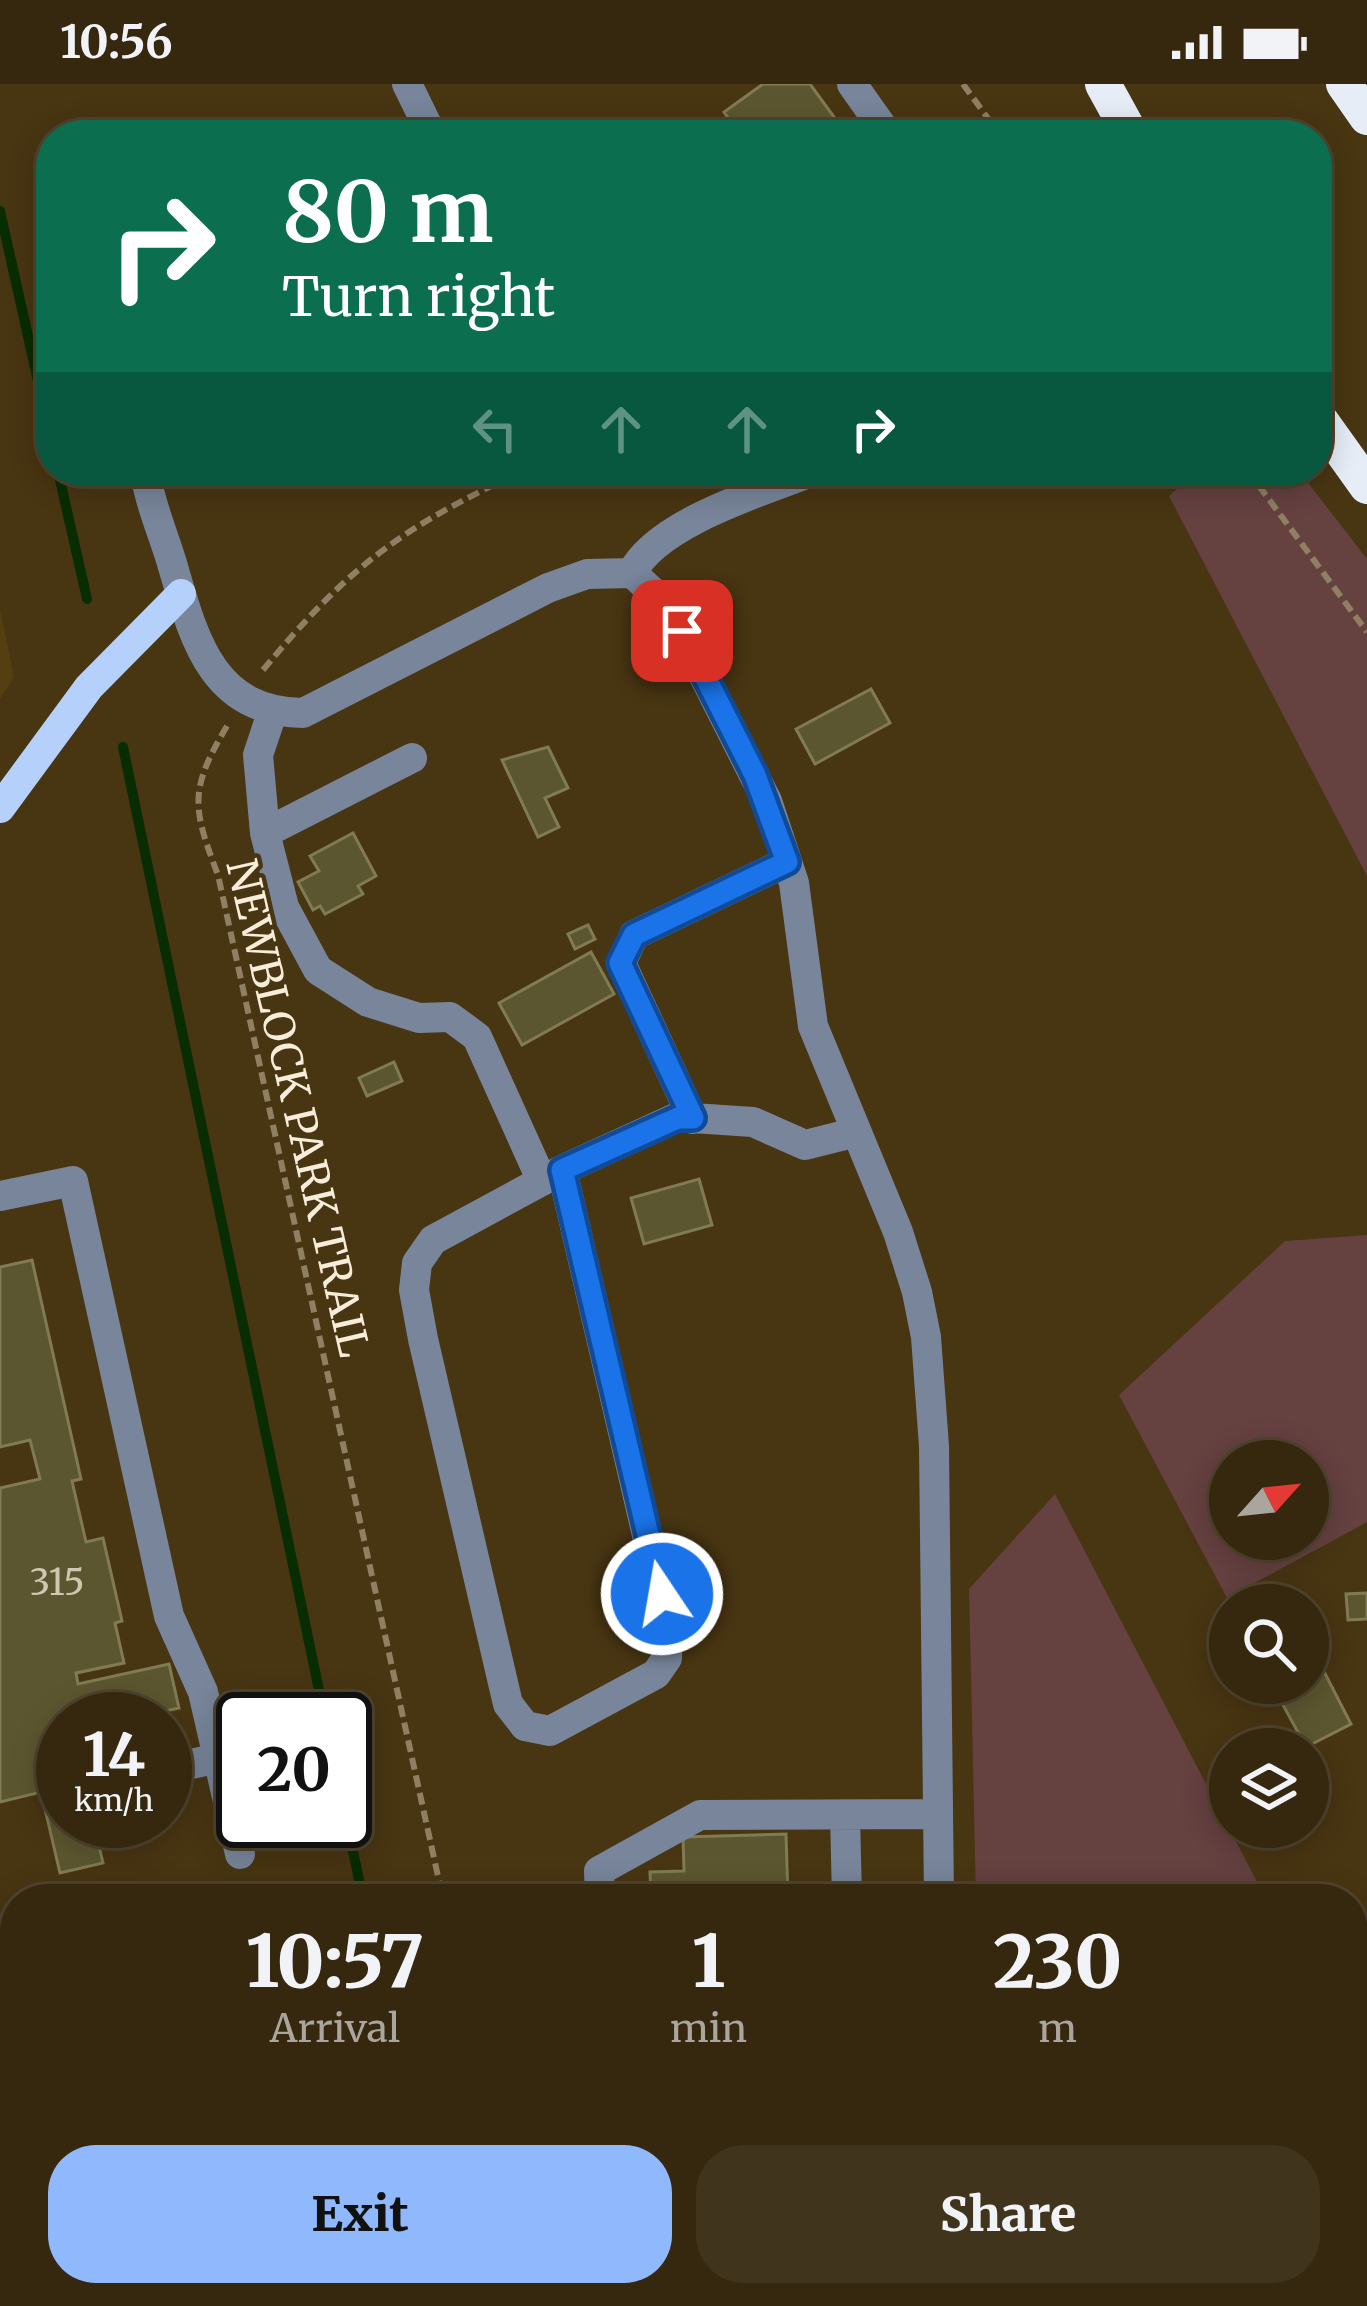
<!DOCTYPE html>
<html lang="en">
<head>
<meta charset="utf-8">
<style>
  body { margin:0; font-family:Merriweather,serif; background:#41341c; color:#f1f3f6; height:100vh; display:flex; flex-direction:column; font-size:45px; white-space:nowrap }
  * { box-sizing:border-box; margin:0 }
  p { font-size:39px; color:#aaa69e }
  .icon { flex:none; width:66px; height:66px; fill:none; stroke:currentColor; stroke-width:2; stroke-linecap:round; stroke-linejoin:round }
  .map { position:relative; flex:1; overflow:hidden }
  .drawer { position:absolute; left:0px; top:1800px; width:1368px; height:423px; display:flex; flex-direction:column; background:#36280e; border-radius:48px 48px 0 0; box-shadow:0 6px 30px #0003,0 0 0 3px #50442e }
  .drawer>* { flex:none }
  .hud { position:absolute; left:36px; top:36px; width:1296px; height:366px; border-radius:48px; box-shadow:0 6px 30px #0003,0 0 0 3px #50442e; background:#0b6e4f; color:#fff; overflow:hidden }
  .needle { width:78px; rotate:63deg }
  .tools { position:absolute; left:1209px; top:1356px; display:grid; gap:24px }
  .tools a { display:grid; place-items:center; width:120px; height:120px; border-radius:50%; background:#36280e; box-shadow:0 6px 30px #0003,0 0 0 3px #50442e; font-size:60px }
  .speed { position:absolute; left:36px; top:1608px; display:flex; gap:24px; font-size:60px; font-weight:700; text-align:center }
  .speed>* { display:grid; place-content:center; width:156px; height:156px; border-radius:50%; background:#36280e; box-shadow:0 6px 30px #0003,0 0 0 3px #50442e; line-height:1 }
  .speed small { font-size:30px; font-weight:400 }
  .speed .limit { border:6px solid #111; border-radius:18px; background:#fff; color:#111 }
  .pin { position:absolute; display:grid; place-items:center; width:102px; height:102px; color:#fff; margin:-51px; border-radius:24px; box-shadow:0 6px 18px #0006 }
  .me { position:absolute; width:132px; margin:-66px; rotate:348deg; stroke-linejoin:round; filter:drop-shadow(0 0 9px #0008) }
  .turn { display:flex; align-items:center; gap:42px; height:252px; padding:0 48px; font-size:54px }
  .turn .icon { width:156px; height:156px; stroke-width:2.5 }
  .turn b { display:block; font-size:84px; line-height:102px }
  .lanes { display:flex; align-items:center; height:114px; padding:0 48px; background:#0003; justify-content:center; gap:60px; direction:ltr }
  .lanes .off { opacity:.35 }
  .eta { display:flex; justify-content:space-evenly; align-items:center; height:204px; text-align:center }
  .eta b { font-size:72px; font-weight:800; line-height:84px }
  .button { display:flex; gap:24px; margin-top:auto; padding:24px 48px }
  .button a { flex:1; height:138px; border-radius:48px; background:#90b8fd; color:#111; font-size:48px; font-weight:800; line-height:138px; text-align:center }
  .button a+a { background:#41341c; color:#f1f3f6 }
  .status { display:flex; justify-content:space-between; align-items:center; height:84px; padding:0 60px; background:#36280e; direction:ltr }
  .status svg { height:33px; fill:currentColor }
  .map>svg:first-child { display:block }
  .built { fill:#543e12 }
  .green { fill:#654140; fill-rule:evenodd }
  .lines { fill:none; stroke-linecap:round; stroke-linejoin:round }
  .stream { stroke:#082d02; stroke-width:10 }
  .building { fill:#5c5630; stroke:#817b53; stroke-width:3 }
  .path { stroke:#8f7f63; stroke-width:6; stroke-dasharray:12 6; stroke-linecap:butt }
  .minor { stroke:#78859a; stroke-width:30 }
  .major { stroke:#b6d0fc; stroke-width:30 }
  .highway { stroke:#e6edf7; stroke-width:36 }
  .route-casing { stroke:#114b97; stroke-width:30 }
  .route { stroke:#1a73e8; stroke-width:21 }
  .labels { text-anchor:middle; stroke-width:9; stroke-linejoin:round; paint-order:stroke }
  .number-label { font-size:36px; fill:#d1c7b0 }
  .street-label { font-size:42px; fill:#f8edda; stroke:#483512 }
</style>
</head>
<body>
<div class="status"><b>10:56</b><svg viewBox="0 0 49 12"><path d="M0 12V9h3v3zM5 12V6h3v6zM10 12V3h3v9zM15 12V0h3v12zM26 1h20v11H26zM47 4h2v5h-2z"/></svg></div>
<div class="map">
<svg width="1367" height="2222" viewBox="0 0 1367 2222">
  <rect width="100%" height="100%" fill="#483512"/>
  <!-- built -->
  <path class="built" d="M0,525L14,593L0,615Z"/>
  <!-- green -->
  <path class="green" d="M1196,387H1299L1367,475V792L1169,412Z
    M1367,1151V1438L1227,1514L1119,1311L1285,1157ZM1230,1377H1308V1455H1230Z
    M1055,1410L1266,1815H976L969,1505Z
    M1353,1983L1367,2009V2222H985V2208H1353Z"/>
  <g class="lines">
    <!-- stream -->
    <path class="stream" d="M0,127L51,355
      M58,387L87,515
      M123,663L325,1635
      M345,1729L363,1815
      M419,2208L420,2222"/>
  </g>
  <!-- building -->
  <path class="building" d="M763,0H810L834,33L824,40L832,51H740L724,28Z
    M871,605L890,639L815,680L796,645Z
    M548,663L568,704L545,714L559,743L538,753L502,676Z
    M353,749L376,792L358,802L363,810L325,830L320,822L313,826L298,798L319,787L310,772Z
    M588,841L595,855L575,865L568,850Z
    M591,868L614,910L522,961L499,919Z
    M394,978L402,997L367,1012L359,994Z
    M699,1095L712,1141L644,1160L631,1114Z
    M32,1176L81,1395L72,1397L86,1458L103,1454L122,1537L115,1539L124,1579L76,1589L78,1600L169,1580L179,1624L130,1635H63V1737H93L103,1779L60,1789L41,1708L0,1718V1404L40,1395L30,1356L0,1363V1183Z
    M1367,1509V1535L1348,1536L1346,1510Z
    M1316,1572L1351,1640L1306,1663L1271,1599H1308V1576Z
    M786,1750L788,1815H651L650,1788L684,1787L683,1753Z
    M15,2054V2099L13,2100L0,2062Z
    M12,2112L15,2208H53L26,2222H0V2119Z
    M703,2208H865L866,2222H703Z"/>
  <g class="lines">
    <!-- path -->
    <path class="path" d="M963,0L1000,51
      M1248,387L1367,548
      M263,586C348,483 402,443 523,387
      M227,642C189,706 192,723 218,791L443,1815
      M498,2208L499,2222"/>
    <!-- minor -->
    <path class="minor" d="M407,0L432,51
      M852,0L888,51
      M145,387C149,417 162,447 171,476C193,550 209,628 303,629L548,504L587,490L632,489L669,523L767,717L794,799L813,942L898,1148L917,1208L926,1253L934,1362L939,1815
      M632,489C656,439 763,407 814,387
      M272,629L258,671L265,749L284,823L318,886L368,918L419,934L450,933L477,953L542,1097
      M265,749L412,674
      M693,1035L621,879L634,851L787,778
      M562,1086L668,1541L667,1574L656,1590L550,1647L525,1642L508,1620L423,1255L414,1206L417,1179L433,1156L562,1086L678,1033L753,1038L805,1061L853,1049
      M0,1112L73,1097L169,1532L203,1608L240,1770
      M165,1686L218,1674
      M845,1731L847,1815
      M600,1815L599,1787L700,1731L937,1730
      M621,2208L626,2222
      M948,2208L949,2222
      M77,2222L107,2208"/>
    <!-- major -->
    <path class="major" d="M0,724L89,603L181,510"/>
    <!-- highway -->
    <path class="highway" d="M1103,0L1131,51
      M1344,0L1367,33
      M1317,332L1367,402"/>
  </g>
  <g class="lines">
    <defs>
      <path id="route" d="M662,1510L562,1086L678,1034H693L620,879L634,851L787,778L755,691L682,547"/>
    </defs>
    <!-- route casing -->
    <use href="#route" class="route-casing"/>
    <!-- route -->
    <use href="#route" class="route"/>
  </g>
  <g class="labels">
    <!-- number labels -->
    <g class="number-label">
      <text x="57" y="1511">315</text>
    </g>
    <!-- street labels -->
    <g class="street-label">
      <text transform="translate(298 1024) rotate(77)" y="15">NEWBLOCK PARK TRAIL</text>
    </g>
  </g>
</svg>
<div class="tools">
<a><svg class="needle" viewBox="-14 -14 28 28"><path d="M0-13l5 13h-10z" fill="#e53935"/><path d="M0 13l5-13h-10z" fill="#aaa69e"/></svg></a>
<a><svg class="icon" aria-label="search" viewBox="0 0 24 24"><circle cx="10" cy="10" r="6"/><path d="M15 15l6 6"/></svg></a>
<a><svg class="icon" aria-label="layers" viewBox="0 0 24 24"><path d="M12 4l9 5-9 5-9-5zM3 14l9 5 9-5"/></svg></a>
</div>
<div class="speed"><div>14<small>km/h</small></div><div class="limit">20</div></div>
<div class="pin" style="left:682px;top:547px;background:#d93025"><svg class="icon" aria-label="arrive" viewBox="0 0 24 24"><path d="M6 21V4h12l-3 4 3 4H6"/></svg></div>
<svg class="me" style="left:662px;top:1510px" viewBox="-20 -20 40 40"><circle r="17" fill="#1a73e8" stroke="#fff" stroke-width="3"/><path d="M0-11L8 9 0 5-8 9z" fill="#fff"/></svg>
<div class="hud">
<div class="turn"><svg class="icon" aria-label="right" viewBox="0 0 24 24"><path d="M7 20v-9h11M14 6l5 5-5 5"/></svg><div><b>80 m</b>Turn right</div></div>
<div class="lanes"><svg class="icon off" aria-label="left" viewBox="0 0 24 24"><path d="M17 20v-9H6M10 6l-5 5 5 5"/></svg><svg class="icon off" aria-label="ahead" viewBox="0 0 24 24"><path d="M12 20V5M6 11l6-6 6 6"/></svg><svg class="icon off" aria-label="ahead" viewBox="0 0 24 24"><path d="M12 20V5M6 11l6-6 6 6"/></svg><svg class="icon" aria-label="right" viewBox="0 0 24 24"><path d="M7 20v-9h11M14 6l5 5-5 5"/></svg></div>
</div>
<section class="drawer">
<div class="eta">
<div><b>10:57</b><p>Arrival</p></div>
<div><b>1</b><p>min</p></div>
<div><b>230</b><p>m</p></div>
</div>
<div class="button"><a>Exit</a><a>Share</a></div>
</section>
</div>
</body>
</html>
